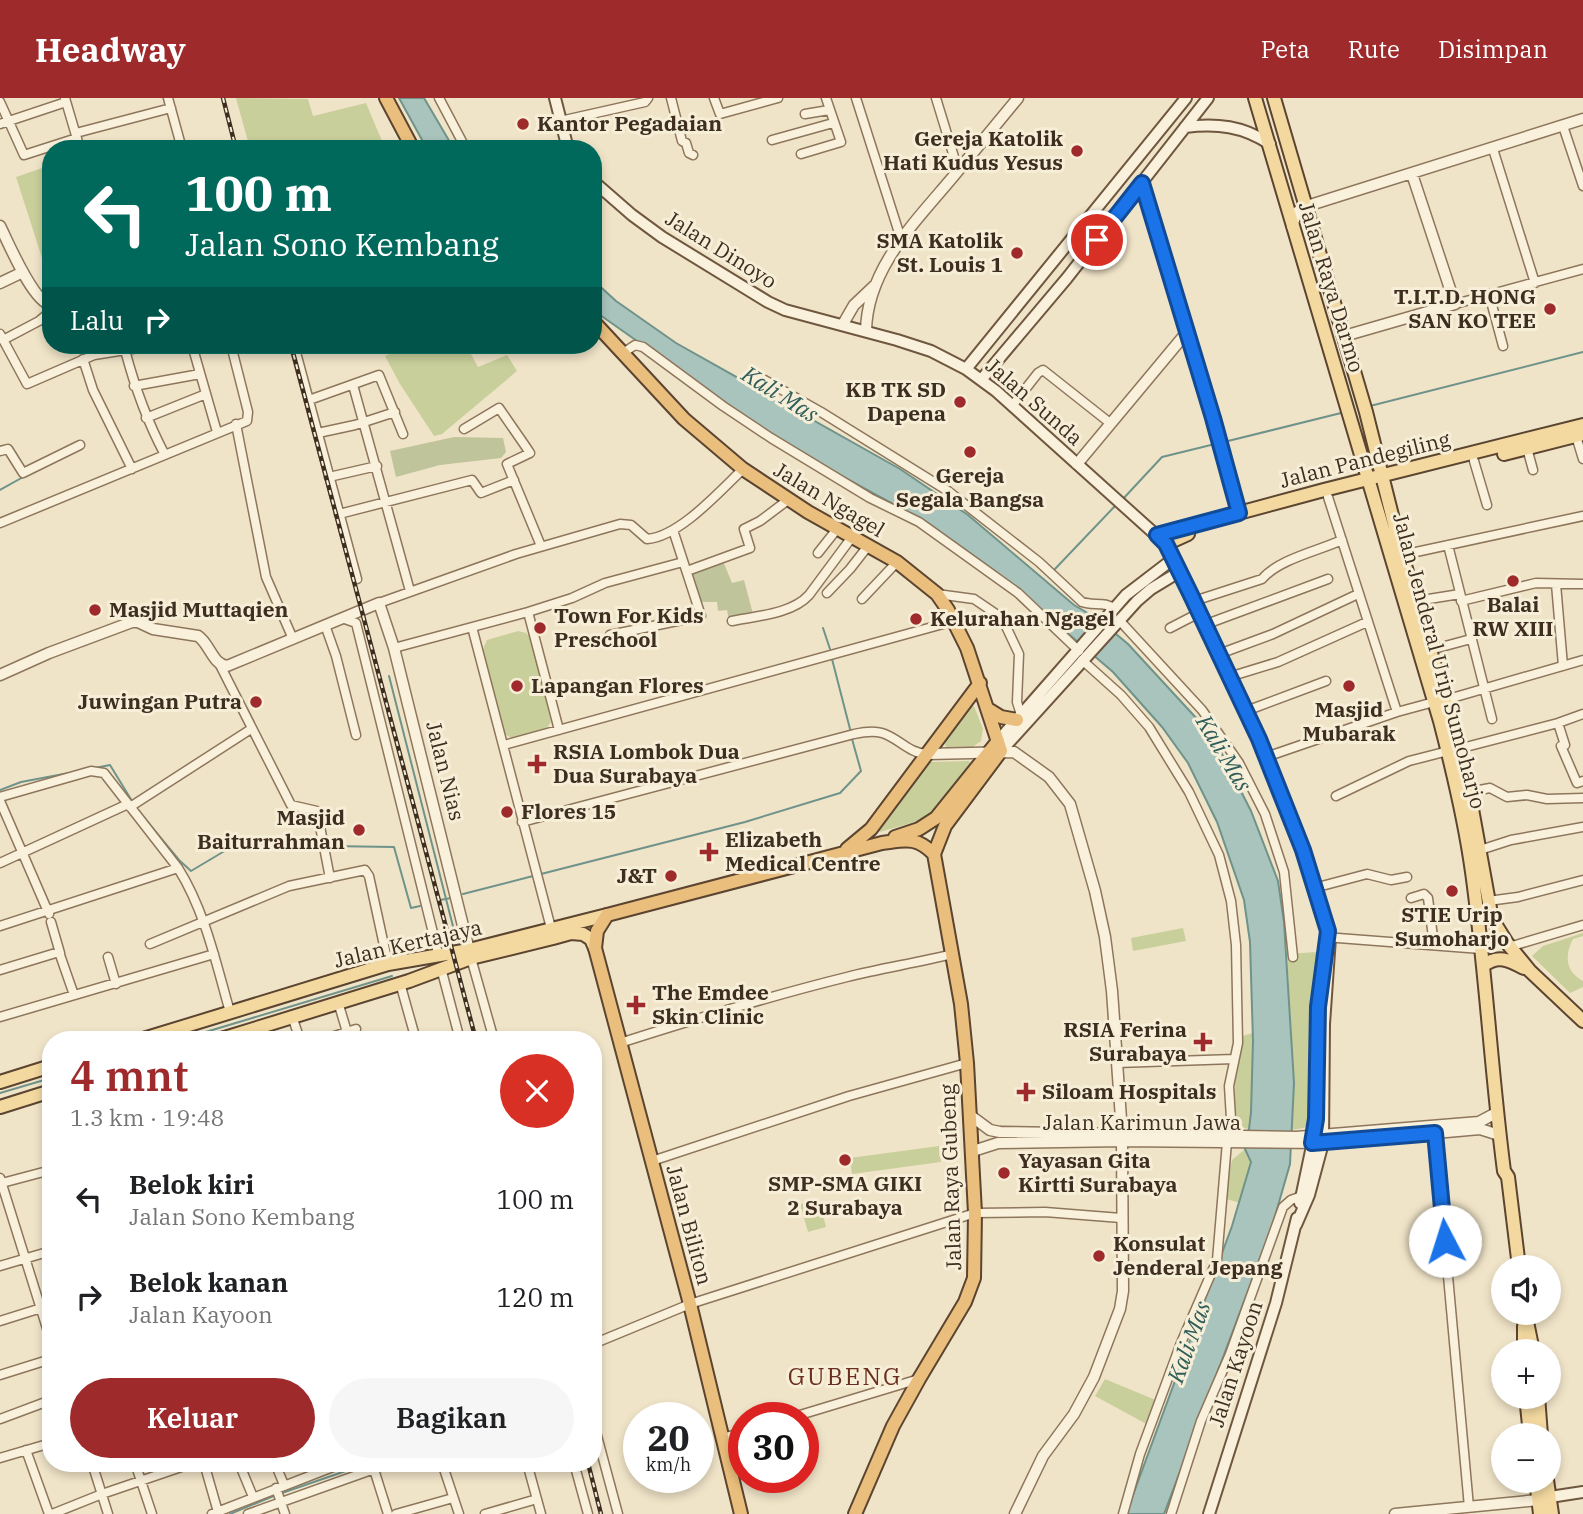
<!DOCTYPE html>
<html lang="id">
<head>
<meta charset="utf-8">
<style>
  body { margin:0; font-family:"IBM Plex Serif",serif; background:#f6f6f6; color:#202124; height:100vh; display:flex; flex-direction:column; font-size:26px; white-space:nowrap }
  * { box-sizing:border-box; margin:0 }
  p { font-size:23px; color:#757577 }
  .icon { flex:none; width:38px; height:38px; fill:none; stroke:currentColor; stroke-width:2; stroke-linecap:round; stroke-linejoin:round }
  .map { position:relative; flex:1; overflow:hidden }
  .drawer { position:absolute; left:42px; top:933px; width:560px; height:441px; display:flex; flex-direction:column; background:#fff; border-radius:28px; box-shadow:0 4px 10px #0003 }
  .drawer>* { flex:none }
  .hud { position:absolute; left:42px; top:42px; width:560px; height:214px; border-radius:28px; box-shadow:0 4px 10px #0003; background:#00695c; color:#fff; overflow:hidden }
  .controls { position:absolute; left:1491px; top:1157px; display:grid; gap:14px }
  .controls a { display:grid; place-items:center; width:70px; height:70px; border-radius:50%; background:#fff; box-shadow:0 4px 10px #0003; font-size:35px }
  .speed { position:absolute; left:623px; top:1304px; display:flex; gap:14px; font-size:35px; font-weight:700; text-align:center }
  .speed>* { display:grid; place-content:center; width:91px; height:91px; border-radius:50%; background:#fff; box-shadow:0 4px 10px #0003; line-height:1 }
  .speed small { font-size:18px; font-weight:400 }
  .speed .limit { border:10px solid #d22; background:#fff; color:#111 }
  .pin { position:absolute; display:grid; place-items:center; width:60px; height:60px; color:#fff; margin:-30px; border:4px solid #fff; border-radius:50%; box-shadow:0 2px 7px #0007 }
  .me { position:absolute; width:77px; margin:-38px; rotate:355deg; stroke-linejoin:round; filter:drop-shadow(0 0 5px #0008) }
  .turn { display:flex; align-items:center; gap:24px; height:147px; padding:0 28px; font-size:32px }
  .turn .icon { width:91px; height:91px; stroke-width:2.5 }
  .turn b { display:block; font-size:49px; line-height:60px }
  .then { display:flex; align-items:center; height:66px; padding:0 28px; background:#0003; gap:14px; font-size:26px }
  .round { display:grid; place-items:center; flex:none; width:74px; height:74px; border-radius:37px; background:#f6f6f6 }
  .head { display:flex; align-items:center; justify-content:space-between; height:119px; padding:0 28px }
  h1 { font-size:42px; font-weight:600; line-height:52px; color:#9e2a2b }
  .action { display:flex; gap:14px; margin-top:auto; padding:14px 28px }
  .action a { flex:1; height:80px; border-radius:42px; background:#9e2a2b; color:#fff; font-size:28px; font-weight:600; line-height:80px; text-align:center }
  .action a+a { background:#f6f6f6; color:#202124 }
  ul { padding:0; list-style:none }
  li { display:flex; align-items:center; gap:21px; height:98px; padding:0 28px }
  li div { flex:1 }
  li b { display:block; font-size:26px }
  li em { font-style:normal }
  header { display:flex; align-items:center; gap:42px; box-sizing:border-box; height:98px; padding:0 35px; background:#9e2a2b; color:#fff }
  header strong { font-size:33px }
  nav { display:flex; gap:38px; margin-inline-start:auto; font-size:24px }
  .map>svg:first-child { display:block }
  .green { fill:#c9cf9b }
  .cemetery { fill:#bfc49a }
  .water { fill:#a9c4bc; stroke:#6f938a; stroke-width:2 }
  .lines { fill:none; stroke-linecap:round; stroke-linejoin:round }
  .stream { stroke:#6f938a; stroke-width:2 }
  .minor-casing { stroke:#8d765c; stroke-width:11 }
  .tertiary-casing { stroke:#8d765c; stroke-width:13 }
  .secondary-casing { stroke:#6f573f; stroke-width:14 }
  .primary-casing { stroke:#5b4430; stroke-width:16 }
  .trunk-casing { stroke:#5b4430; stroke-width:16 }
  .minor { stroke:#faf1dc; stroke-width:8 }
  .tertiary { stroke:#faf1dc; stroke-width:10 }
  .secondary { stroke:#faf1dc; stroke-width:10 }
  .primary { stroke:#f3d9a0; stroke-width:12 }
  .trunk { stroke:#eabe7c; stroke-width:12 }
  .rail-casing { stroke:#3d2e20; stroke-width:4.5 }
  .rail { stroke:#f7eed8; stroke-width:2; stroke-dasharray:5; stroke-linecap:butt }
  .route-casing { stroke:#114b97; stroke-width:18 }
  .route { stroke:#1a73e8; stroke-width:12 }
  .poi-dot { fill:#9e2a2b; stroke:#f7eed8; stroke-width:2.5 }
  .labels { text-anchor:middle; stroke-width:6; stroke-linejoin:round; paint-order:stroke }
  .poi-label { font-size:21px; font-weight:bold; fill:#3d2e20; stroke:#f7eed8; text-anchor:start }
  .street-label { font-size:21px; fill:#3d2e20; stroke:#f7eed8 }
  .water-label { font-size:23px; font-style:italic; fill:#2f5d5a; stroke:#f7eed8 }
  .quarter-label { font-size:24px; letter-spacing:2px; fill:#6b2e1e; stroke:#f7eed8 }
</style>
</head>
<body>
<header>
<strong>Headway</strong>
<nav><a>Peta</a><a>Rute</a><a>Disimpan</a></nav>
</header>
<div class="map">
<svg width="1583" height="1416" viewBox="0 0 1583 1416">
  <rect width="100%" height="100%" fill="#f0e4c8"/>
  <!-- green -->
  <path class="green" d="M236,0L308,1L313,18L366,5L385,50L397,46L400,51H250Z
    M51,67V161L43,163L16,79Z
    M412,247H466L478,269L507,257L517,273L442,336L434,338L400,286L385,258Z
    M518,533L526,535L531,540L551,624L544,634C531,638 515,646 504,635L482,553L487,542Z
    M974,608L983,631L981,643L971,650H947L945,647V642L970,609Z
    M969,663L972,667L925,721L880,734L878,731L926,667L930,664Z
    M1183,830L1186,843L1133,853L1131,840Z
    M1583,835V838L1573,841C1564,858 1566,874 1583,883V889L1570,895L1532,858L1543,848Z
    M1317,854L1314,881L1311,1023L1304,1030L1292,1032L1294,985L1287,856Z
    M1253,935L1251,1014L1249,1031L1244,1030C1226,1017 1239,959 1242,938Z
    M939,1048L941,1064L852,1076L850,1060Z
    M1245,1051L1251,1064L1240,1105L1223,1100L1232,1062Z
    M819,1101L826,1129L808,1134L800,1106Z
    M1105,1281L1158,1303L1150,1328L1095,1298Z"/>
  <!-- cemetery -->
  <path class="cemetery" d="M454,339L503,340L506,354L501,360L440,367L396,379L390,353Z
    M723,463L732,485L744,482L753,516L729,523L727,512L718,513L717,504H698L689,474Z"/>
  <!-- water -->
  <path class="water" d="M399,0H424L454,51H427Z
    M593,182L616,203L676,245L900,371L968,417L1074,507L1098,521L1128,546L1198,622L1218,648L1251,713L1278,783L1284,824L1294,985L1290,1066L1271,1132L1164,1416H1126L1232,1128L1251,1064L1245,1051V1039L1249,1031L1251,1014L1253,943L1250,844L1244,802L1217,724L1188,665L1162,629L1113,574L995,473L928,425L825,369L772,338L593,212Z"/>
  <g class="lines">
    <!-- stream -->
    <path class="stream" d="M1370,308L1583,254
      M1224,344L1341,315
      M0,392L25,378
      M1122,402L1162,359L1215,346
      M1054,472L1115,408
      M823,530L830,551
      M832,561L850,631
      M389,578L456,840
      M95,670L110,667L132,703
      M0,692L21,684L69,675
      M136,710L179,762L191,773L248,739L262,746L320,748
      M327,748L394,749L411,810L420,808
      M541,776L745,724L840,695L861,673L852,641
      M463,796L533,778
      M440,802L451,800
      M179,942L392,878
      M0,995L51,980
      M282,1395L363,1367
      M230,1416L276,1397"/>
    <defs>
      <path id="minor" d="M65,0L80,51
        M168,0L182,51
        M439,0L466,51
        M671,0L682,43L686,45L689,55L693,57
        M714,0L720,16L778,0
        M856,0L901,141
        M936,0L958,72
        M0,4L24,57L77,40
        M805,16L829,12
        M560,23L645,4L648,0
        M0,26L66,4
        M1563,28L1583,88
        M76,35L171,10
        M772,42L833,25
        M1493,51L1535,185
        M801,56L841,44L826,0
        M1489,196L1503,248
        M1455,206L1583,171
        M0,236L27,286L94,257L157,247
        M3,242L39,223L51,213
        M91,247L94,257
        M192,247L217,334
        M294,247L357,481
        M125,252C135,290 147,323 165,357
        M623,255L635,247L643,249L723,308L771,340L870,400L919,424L1018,495L1079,553
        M83,261L93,292L132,371
        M754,276L821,314L948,393L1039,464L1082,504C1093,508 1105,503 1115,511
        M353,287L410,493
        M134,288L200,276
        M309,302L379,277L403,336
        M1012,308L1038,275L1043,272L1110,325
        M146,320L206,296
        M236,326L266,479L293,541
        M464,331L499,310L526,349L530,355L507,366L541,448
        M318,335L355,327L395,314
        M1576,338L1583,361
        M1527,350L1533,372
        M0,353L8,351L23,375L80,347
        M1474,363L1487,407
        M329,379L377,368
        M1328,399L1397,614
        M339,416L472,382L481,395L514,382
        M0,425L247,323L248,314L231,247
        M1448,447L1492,621
        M818,455L837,431
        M1402,457L1583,418
        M687,473L750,450L744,431L760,423L788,402
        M1556,486L1563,568
        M827,495L850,471L868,448
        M937,496L974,501L1002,520L1019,556L1017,604L1021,617
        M862,501L897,464
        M1194,503L1262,481C1279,461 1318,453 1342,442
        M1416,503L1460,496
        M1461,503L1536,485L1583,486
        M379,505L516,456L620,426L631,427L647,441C679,439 720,393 743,371
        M528,514L559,632
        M342,520L356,525L439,859
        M732,523C756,518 792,516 809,497L852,439
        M1120,523L1202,612L1239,665L1265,716L1284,774L1293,859
        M325,527L336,558L356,637
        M1204,527L1328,481
        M472,529L551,830
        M1170,530L1199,515
        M610,537L701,518L673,432
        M394,550L528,514L572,500L605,485L683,464
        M1430,552L1471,541
        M1219,556L1273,536L1358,496
        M1082,562L1121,597L1149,629L1189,694L1219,757L1231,803L1236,847L1238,945L1229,988L1232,1037
        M220,567L291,707L317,713L330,780
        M1229,579L1278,564L1367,524
        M1445,602L1583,562
        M1246,613L1326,583
        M1558,625L1565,647L1561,648L1577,685L1583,683
        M504,647L954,523
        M1458,651L1558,625L1583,616
        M1266,659L1397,614L1434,604
        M1469,694L1490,690L1507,699L1527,697L1547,701L1583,700
        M1336,698L1409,663L1448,653
        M0,699L91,673L104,675L178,770C205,813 216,865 230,914
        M0,703L49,816
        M130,709L251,631
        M522,724L854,636C863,634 873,632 882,635C899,640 909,656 928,656
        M1480,752L1511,742L1583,729
        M0,765L128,706
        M1314,790L1367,776L1391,782L1407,779
        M1411,800L1424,796L1428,800L1434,847
        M1488,803L1518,799L1583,782
        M51,824L60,855
        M0,828L178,770
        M1325,839L1481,851
        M150,846L289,788L365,772L369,778L388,866
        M1509,849L1583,827
        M108,859L116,886
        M471,860L494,942
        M441,870L460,942
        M0,872L59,854L74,897
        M400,885L416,942
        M338,904L347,934
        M292,918L300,942
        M0,919L214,856
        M322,942L356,931
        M620,945C695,921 770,898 847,879C882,870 917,865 952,856
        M1117,965L1234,961
        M1435,1035L1469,1409
        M652,1063L849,998L967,965
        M0,1080L51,1243
        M2,1085L51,1072
        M0,1168L51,1153
        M0,1223L51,1207
        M593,1246L690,1206L975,1115L1045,1114L1121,1120
        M0,1277L51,1261
        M790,1320L919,1281
        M0,1321L51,1302
        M593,1323L618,1416
        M722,1340L744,1334
        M26,1352L49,1416
        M0,1360L51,1345
        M92,1365L108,1416
        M135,1365L152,1416
        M204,1365L218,1414
        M239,1365L253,1399
        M275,1365L284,1387
        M372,1365L388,1416
        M442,1365L459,1416
        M527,1365L541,1416
        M574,1365L588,1416
        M276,1390L285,1416
        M52,1416L102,1396L193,1365
        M212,1416L343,1365
        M248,1416L391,1365
        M396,1416L453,1400
        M485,1416L537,1401
        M1123,1416L1140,1356L1181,1245L1217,1162L1227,1044
        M1171,1416L1201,1323L1230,1256L1283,1109L1291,1102L1302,1098"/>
      <path id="tertiary" d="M1142,85L1218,337L1239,415
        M0,128C9,146 33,204 51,207
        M1292,128L1297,114L1307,108L1583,21
        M0,185L23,174
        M843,226L854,207L874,188
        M866,233C867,171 915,124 952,80C974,53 996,27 1018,0
        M1344,238L1455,206L1412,76
        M1077,366L1187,234
        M0,577L49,555L132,524H138L153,531L198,538C210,546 212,566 227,568L379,505L394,550L469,852
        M928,656L1014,654L1049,679L1070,706L1095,793L1105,839L1112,893L1122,1035
        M971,1018L990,1032L1000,1034L1296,1039L1479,1024L1496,1015
        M973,1053L998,1045L1122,1043L1323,1045L1480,1031L1499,1037
        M1015,1416L1043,1358L1074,1316L1094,1279L1120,1211L1123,1193L1122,1043
        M1395,1416L1538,1402"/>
      <path id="secondary" d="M555,0L568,51
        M1185,29C1217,25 1243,28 1270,46
        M593,83L632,117L662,139L768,204L785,212L897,242L931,253L966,271L996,293L1166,446L1259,641L1303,752L1330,840L1324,926L1323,1045L1309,1097L1296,1127
        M966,271L1186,0
        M981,282L1067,180L1208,0
        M998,643L1126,497L1173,461
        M1001,653L1137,503L1151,491L1179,474
        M1300,1105L1316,1029L1317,982
        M1550,1399L1583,1394
        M1209,1416L1276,1205L1297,1120"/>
      <path id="primary" d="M1255,0L1440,623C1453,673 1465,723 1472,774C1486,874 1491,973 1504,1073L1508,1079L1519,1169
        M1274,0L1366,314L1402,457L1454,633L1468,689L1492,821L1507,845L1530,873L1583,923
        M1504,356L1583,336
        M1157,437L1324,392L1583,327
        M1166,446L1188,436
        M1483,868C1498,856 1509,862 1524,870
        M140,942L388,866L469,852L607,817
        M218,942L409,883L471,860L553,840L571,835L583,836L591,841L595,850
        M0,984L51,968
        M0,1009L51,993
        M1525,1214L1533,1253
        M1524,1253V1228
        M1526,1298L1530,1337
        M1538,1298L1541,1337
        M1536,1382L1540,1416
        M1547,1382L1552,1416"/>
      <path id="trunk" d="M386,0L413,51
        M593,223L684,321L743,371L808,414L897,464L937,496L948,512L967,550L1001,653L945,728L934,756L961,906L967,965L975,1115L974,1180L965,1204L919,1281L893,1328L855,1416
        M988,611L1001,619L1017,622
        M895,739L919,731L936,720L998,643
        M847,751L871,731L980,585
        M741,1416L690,1206L595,850L597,833L607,817L882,745C906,742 916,738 934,756"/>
    </defs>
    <!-- minor casing -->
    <use href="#minor" class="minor-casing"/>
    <!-- tertiary casing -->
    <use href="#tertiary" class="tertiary-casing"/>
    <!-- secondary casing -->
    <use href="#secondary" class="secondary-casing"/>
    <!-- primary casing -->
    <use href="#primary" class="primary-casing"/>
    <!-- trunk casing -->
    <use href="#trunk" class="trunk-casing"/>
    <!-- minor -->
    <use href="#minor" class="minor"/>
    <!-- tertiary -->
    <use href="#tertiary" class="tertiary"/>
    <!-- secondary -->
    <use href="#secondary" class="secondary"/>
    <!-- primary -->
    <use href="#primary" class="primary"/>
    <!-- trunk -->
    <use href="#trunk" class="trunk"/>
    <defs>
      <path id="rail" d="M223,0L236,51
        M291,247L476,942
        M588,1365L601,1416"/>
    </defs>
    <!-- rail casing -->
    <use href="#rail" class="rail-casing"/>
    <!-- rail -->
    <use href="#rail" class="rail"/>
  </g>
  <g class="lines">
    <defs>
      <path id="route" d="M1097,142L1142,85L1213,320L1239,415L1157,437L1166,446L1190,495L1259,641L1303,752L1328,833L1318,909L1316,1021L1312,1045L1435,1035L1445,1143"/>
    </defs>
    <!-- route casing -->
    <use href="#route" class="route-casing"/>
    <!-- route -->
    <use href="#route" class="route"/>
  </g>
  <!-- markers -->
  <g class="poi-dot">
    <circle cx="523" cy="26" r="7"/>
    <circle cx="1077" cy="53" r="7"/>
    <circle cx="1017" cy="155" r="7"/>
    <circle cx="1550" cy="211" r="7"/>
    <circle cx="960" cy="304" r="7"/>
    <circle cx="970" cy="354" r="7"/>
    <circle cx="1513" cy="483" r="7"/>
    <circle cx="95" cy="512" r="7"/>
    <circle cx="916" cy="521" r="7"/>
    <circle cx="540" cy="530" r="7"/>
    <circle cx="517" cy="588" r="7"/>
    <circle cx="1349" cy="588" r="7"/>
    <circle cx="256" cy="604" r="7"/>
    <path d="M533.5 655.5h7v7h7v7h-7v7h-7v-7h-7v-7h7z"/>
    <circle cx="507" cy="714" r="7"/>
    <circle cx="359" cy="732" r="7"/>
    <path d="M705.5 743.5h7v7h7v7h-7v7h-7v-7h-7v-7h7z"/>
    <circle cx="671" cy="778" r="7"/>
    <circle cx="1452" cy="793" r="7"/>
    <path d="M632.5 896.5h7v7h7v7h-7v7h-7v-7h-7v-7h7z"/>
    <path d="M1199.5 933.5h7v7h7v7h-7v7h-7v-7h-7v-7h7z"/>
    <path d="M1022.5 983.5h7v7h7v7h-7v7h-7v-7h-7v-7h7z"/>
    <circle cx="845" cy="1062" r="7"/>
    <circle cx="1004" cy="1075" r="7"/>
    <circle cx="1099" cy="1158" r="7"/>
  </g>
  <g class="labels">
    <!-- poi labels -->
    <g class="poi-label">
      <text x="537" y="33">Kantor Pegadaian</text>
      <text x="1063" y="48" text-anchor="end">Gereja Katolik<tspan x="1063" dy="24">Hati Kudus Yesus</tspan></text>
      <text x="1003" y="150" text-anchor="end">SMA Katolik<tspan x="1003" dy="24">St. Louis 1</tspan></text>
      <text x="1536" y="206" text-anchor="end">T.I.T.D. HONG<tspan x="1536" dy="24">SAN KO TEE</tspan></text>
      <text x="946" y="299" text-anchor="end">KB TK SD<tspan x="946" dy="24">Dapena</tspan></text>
      <text x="970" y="385" text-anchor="middle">Gereja<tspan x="970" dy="24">Segala Bangsa</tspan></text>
      <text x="1513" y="514" text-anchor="middle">Balai<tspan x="1513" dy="24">RW XIII</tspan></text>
      <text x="109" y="519">Masjid Muttaqien</text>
      <text x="554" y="525">Town For Kids<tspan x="554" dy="24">Preschool</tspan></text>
      <text x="930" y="528">Kelurahan Ngagel</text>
      <text x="531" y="595">Lapangan Flores</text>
      <text x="242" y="611" text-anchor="end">Juwingan Putra</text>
      <text x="1349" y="619" text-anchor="middle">Masjid<tspan x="1349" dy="24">Mubarak</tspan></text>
      <text x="553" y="661">RSIA Lombok Dua<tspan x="553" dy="24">Dua Surabaya</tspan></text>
      <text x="521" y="721">Flores 15</text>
      <text x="345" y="727" text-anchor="end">Masjid<tspan x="345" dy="24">Baiturrahman</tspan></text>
      <text x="725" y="749">Elizabeth<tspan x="725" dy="24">Medical Centre</tspan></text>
      <text x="657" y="785" text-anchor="end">J&amp;T</text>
      <text x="1452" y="824" text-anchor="middle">STIE Urip<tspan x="1452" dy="24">Sumoharjo</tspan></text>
      <text x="652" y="902">The Emdee<tspan x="652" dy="24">Skin Clinic</tspan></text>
      <text x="1187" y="939" text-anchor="end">RSIA Ferina<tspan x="1187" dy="24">Surabaya</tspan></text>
      <text x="1042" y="1001">Siloam Hospitals</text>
      <text x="1018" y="1070">Yayasan Gita<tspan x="1018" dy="24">Kirtti Surabaya</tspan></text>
      <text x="845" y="1093" text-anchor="middle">SMP-SMA GIKI<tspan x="845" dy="24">2 Surabaya</tspan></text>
      <text x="1113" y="1153">Konsulat<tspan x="1113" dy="24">Jenderal Jepang</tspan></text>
    </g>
    <!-- street labels -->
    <g class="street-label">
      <text transform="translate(721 152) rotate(32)" y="7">Jalan Dinoyo</text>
      <text transform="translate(1331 189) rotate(73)" y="7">Jalan Raya Darmo</text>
      <text transform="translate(1034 304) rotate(41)" y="7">Jalan Sunda</text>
      <text transform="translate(1365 362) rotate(-14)" y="7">Jalan Pandegiling</text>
      <text transform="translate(829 402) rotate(31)" y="7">Jalan Ngagel</text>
      <text transform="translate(1439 563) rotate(75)" y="7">Jalan Jenderal Urip Sumoharjo</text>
      <text transform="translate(445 673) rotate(76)" y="7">Jalan Nias</text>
      <text transform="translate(408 846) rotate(-13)" y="7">Jalan Kertajaya</text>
      <text x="1142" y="1032">Jalan Karimun Jawa</text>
      <text transform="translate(951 1079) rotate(-92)" y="7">Jalan Raya Gubeng</text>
      <text transform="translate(689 1127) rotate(75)" y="7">Jalan Biliton</text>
      <text transform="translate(1236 1266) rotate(-72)" y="7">Jalan Kayoon</text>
    </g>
    <!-- water labels -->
    <g class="water-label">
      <text transform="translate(780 296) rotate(32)" y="8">Kali Mas</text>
      <text transform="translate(1224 655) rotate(59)" y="8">Kali Mas</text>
      <text transform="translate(1189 1244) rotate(-70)" y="8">Kali Mas</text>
    </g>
    <!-- quarter labels -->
    <g class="quarter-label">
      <text x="845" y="1287">GUBENG</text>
    </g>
  </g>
</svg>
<div class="controls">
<a><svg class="icon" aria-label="sound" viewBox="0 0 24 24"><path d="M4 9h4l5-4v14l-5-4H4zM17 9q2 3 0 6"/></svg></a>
<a>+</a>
<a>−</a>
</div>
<div class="speed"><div>20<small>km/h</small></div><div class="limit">30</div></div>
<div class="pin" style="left:1097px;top:142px;background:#d93025"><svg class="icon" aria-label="arrive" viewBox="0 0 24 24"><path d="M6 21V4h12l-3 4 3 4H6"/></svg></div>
<svg class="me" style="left:1445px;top:1143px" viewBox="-20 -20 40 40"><circle r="19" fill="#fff"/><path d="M0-13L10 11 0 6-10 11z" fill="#1a73e8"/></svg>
<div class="hud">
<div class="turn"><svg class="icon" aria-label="left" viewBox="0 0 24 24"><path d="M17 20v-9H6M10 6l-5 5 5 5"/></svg><div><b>100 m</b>Jalan Sono Kembang</div></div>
<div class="then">Lalu<svg class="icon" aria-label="right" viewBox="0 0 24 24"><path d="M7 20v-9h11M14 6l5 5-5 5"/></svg></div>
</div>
<section class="drawer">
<div class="head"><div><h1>4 mnt</h1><p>1.3 km · 19:48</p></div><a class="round" style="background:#d93025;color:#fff"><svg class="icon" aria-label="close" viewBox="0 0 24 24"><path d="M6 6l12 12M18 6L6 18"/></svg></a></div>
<ul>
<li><svg class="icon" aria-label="left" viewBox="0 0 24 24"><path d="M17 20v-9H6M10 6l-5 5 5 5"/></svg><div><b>Belok kiri</b><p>Jalan Sono Kembang</p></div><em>100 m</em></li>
<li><svg class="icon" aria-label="right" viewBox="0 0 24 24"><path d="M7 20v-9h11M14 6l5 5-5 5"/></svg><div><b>Belok kanan</b><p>Jalan Kayoon</p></div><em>120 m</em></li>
</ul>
<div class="action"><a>Keluar</a><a>Bagikan</a></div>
</section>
</div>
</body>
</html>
